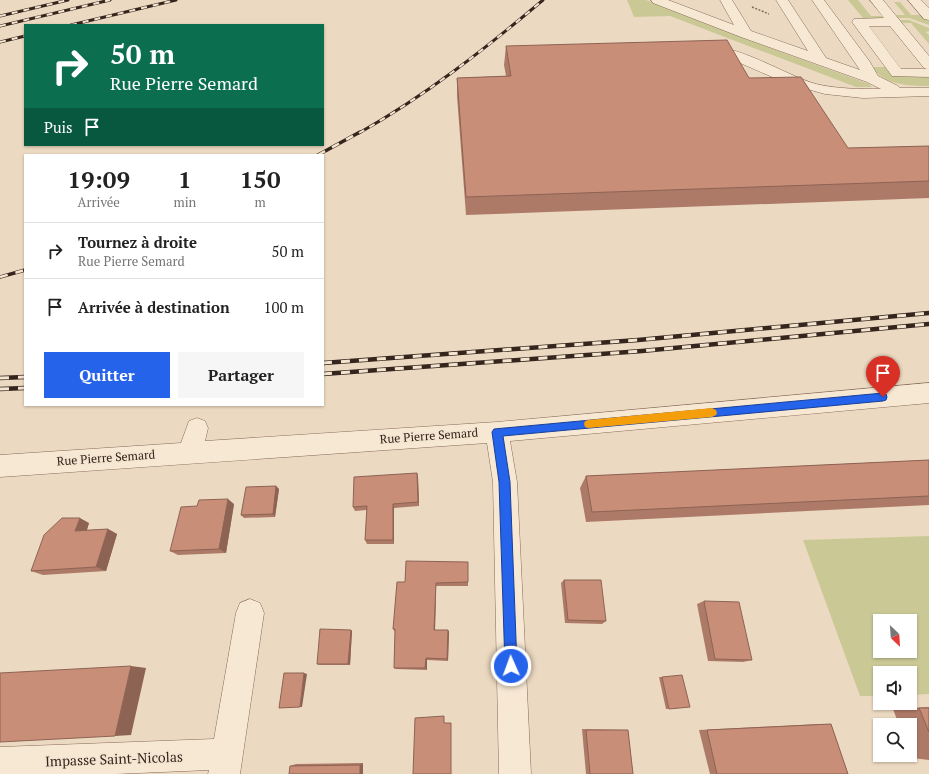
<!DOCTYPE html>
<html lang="fr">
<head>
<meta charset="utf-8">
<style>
  body { margin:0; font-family:"PT Serif",serif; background:#f6f6f6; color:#222; height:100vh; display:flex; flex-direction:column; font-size:15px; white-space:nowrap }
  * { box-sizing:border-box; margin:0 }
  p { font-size:13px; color:#767676 }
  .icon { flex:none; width:22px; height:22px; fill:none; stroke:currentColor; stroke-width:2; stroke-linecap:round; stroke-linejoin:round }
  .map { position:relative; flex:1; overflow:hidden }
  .sheet { position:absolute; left:24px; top:154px; width:300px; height:252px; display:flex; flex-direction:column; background:#fff; border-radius:0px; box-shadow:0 1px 3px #0004 }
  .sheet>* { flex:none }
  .hud { position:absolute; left:24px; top:24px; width:300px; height:122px; border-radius:0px; box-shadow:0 1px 3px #0004; background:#0b6e4f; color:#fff; overflow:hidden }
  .needle { width:26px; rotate:155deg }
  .controls { position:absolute; left:873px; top:614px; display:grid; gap:8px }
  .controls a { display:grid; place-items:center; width:44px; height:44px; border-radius:0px; background:#fff; box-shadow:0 1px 3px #0004; font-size:20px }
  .pin { position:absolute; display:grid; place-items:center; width:34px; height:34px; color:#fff; margin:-41px -17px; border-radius:50% 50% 50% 0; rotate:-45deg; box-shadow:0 0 4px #0007 }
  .pin .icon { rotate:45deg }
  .me { position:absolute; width:44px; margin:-22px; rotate:358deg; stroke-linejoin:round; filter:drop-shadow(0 0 3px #0008) }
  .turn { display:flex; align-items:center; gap:14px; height:84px; padding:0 20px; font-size:18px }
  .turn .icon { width:52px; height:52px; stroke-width:2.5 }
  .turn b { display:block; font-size:28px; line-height:34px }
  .then { display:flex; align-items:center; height:38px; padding:0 20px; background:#0003; gap:8px; font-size:15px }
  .eta { display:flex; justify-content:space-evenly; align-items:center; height:68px; text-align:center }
  .eta b { font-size:24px; font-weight:800; line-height:28px }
  .button { display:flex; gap:8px; margin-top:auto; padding:8px 20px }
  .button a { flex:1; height:46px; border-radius:0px; background:#2563eb; color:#fff; font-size:16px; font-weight:800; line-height:46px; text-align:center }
  .button a+a { background:#f6f6f6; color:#222 }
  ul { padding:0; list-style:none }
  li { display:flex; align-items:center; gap:12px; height:56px; padding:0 20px; border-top:1px solid #e0e0e0 }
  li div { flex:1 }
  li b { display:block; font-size:15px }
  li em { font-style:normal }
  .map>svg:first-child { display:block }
  .green { fill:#cac995; fill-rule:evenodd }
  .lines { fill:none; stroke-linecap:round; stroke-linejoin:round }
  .minor-casing { stroke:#856a59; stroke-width:1 }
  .path { stroke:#856a59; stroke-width:1.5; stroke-dasharray:2 1.5; stroke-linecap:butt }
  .minor { fill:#f7e8d4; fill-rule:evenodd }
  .rail-far2-casing { stroke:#35251d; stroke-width:3 }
  .rail-far1-casing { stroke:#35251d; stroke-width:3.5 }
  .rail-casing { stroke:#35251d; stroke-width:4.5 }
  .rail-far2 { stroke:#f4e5d0; stroke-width:2; stroke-dasharray:6; stroke-linecap:butt }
  .rail-far1 { stroke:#f4e5d0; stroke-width:2.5; stroke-dasharray:8; stroke-linecap:butt }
  .rail { stroke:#f4e5d0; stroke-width:3; stroke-dasharray:9; stroke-linecap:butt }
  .wall { fill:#ad7a67 }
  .shaded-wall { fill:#8d6354 }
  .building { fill:#c98e78; stroke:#8d6354 }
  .route { fill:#2563eb; stroke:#184099 }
  .slow { fill:#f59e0b }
  .labels { text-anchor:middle; stroke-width:3.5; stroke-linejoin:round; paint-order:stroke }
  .street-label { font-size:12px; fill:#35251d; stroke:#f4e5d0 }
  .near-street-label { font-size:14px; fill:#35251d; stroke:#f4e5d0 }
</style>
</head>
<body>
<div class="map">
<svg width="929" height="774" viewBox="0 0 929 774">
  <rect width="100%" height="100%" fill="#ecd9c1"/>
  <!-- green -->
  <path class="green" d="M627,0H646L781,52L869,84L872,87H856L670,16L634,17Z
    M848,0H858L871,16H882L883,18H863Z
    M894,2H900L911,15H922L927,20L929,21V25L909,18H896L894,15H905Z
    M898,20H909L929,28V31L926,32L929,35V44L911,23H900Z
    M872,67H886L929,76V86C909,86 884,85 872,67Z
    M929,536V694L910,695V673H880V696H860L803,540ZM880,621H910V651H880Z"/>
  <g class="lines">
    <defs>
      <path id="minor" d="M651,0H668L734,25L720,0H732L751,31L808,51L776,0H788L826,58L860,70L812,0H824L870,62L878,76L898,86L900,88H929V96L863,98L825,94L786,83L731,59L700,54L698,51L700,48C733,40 784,75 816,84C837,89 859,89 881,89L867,82L741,37L653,3Z
        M870,0H883L929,56V77L892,76L852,22L854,19L884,18ZM869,26H890L924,68L927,69H901Z
        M908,0H921L929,8V20L924,19Z
        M929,383V403L510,441L517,482L531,774H499L493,482L487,443L0,477V455L181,443L189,421L197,418L205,421L208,428L205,441L497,422Z
        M250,599L260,603L264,613L240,774H208L209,770L115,774H0V747L214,739L236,613L240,603Z"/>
    </defs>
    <!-- minor casing -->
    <use href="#minor" class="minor-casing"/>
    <!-- path -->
    <path class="path" d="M752,7L769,14"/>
    <!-- minor -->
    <use href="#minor" class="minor"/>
    <defs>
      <path id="rail-far2" d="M0,16L68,0
        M71,25L176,0
        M0,26L110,0
        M0,42L25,36
        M359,133C425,96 485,49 543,0"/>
      <path id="rail-far1" d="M318,155L360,132
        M0,277L25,270"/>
      <path id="rail" d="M323,363L638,340L929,313
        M323,374L642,351L929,324
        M0,378L25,377
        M0,389L25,388"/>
    </defs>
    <!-- rail-far2 casing -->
    <use href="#rail-far2" class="rail-far2-casing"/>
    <!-- rail-far1 casing -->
    <use href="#rail-far1" class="rail-far1-casing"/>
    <!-- rail casing -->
    <use href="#rail" class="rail-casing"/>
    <!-- rail-far2 -->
    <use href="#rail-far2" class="rail-far2"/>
    <!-- rail-far1 -->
    <use href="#rail-far1" class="rail-far1"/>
    <!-- rail -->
    <use href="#rail" class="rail"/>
  </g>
  <!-- wall -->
  <path class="wall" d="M506,46L749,78L848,148L929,146V198L466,215L457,96V78L506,76L504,65Z
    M929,460V505L586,522L580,488L586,476Z
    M417,473L418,477L419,506L394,508V544H367L365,540L367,510L355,511L353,507Z
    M276,486L279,489L275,517L244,518L241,515Z
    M234,504L226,553L178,555L170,551Z
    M89,523L87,530L108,529L117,534L106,571L43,575L31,571Z
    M468,562V586H436L435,630H448L449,632L448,661L427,660V670L396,669L394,668L395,632L393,629L405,582Z
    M564,580L606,621L602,624L565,623L561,583Z
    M704,601L752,660L743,662L708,661L697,604Z
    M351,630L352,631L350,665H319L317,664Z
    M659,677H662L669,709H666Z
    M929,707V760L912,758L910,753V725H899L893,709Z
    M820,724H831L848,774H710L699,730Z
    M582,729L628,730L633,774H586Z
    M363,763V774H289L290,766L296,764Z"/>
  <!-- shaded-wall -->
  <path class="shaded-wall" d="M417,473L418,477L419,506L418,502Z
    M276,486L279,489L275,517L273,514Z
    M228,499L234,504L226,553L219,549Z
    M393,504L394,508V544L393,540Z
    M80,518L89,523L85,536L75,531Z
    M108,529L117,534L106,571L96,567Z
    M436,583V586L435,632L434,630Z
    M351,630L352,631L350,665L348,664Z
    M448,630L449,632L448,661L447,659Z
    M426,658L427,660V670L425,668Z
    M131,666L146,668L131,735L115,736Z
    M304,673L307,674L302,707H300Z
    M363,763V774H360V765Z"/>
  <!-- building -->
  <path class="building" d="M727,40L749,78L801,77L848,148L929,146V181L466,197L457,78L511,76L506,46Z
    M929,460V496L592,512L586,476Z
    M417,473L418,502L393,504V540H365L367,506L353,507L354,477Z
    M276,486L273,514L241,515L246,487Z
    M228,499L219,549L170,551L181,507L197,506L199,500Z
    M62,518H80L75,531L108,529L96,567L31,571L44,535Z
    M406,561L468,562V582L436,583L434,630H448L447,659L426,658L425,668H394L395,629H393L397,582H405Z
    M564,580H601L606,621L568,620Z
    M704,601L739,602L752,660L715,659Z
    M320,629L351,630L348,664H317Z
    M131,666L115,736L0,742V673Z
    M284,673H304L300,707L279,708Z
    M682,675L690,707L669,709L662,677Z
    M919,708H929V732Z
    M444,716V723H451V774H413L415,718Z
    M831,724L848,774H717L707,730Z
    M586,730H628L633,774H590Z
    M360,765V774H289L290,766Z"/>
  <!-- route -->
  <path class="route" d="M883,393L886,394L887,397L886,400L883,401L503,436L510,482L517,666L515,671L511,672L507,671L505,666L499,482L492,432L494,429Z"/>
  <!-- slow -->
  <path class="slow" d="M712,408L716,410L717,413L716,415L712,417L588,428L585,427L584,424L585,421L588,420Z"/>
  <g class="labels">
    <!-- street labels -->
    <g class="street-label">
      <text transform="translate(429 436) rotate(-4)" y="4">Rue Pierre Semard</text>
      <text transform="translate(106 458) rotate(-4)" y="4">Rue Pierre Semard</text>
    </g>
    <!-- near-street labels -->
    <g class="near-street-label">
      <text transform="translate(114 759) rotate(-2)" y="5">Impasse Saint-Nicolas</text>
    </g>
  </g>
</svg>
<div class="controls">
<a><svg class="needle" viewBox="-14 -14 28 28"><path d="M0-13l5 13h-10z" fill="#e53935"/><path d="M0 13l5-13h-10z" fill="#767676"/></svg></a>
<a><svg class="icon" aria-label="sound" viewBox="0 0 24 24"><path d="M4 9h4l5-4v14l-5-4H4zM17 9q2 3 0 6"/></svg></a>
<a><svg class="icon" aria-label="search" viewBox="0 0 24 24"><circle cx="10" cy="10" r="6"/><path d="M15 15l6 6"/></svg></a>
</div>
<div class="pin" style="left:883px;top:397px;background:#d93025"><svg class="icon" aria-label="arrive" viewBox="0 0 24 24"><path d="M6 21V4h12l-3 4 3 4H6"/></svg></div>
<svg class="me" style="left:511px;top:666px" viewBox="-20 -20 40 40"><circle r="17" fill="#2563eb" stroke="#fff" stroke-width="3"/><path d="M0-11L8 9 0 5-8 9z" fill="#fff"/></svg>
<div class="hud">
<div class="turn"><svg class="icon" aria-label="right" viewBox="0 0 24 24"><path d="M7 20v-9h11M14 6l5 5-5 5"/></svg><div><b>50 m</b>Rue Pierre Semard</div></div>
<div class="then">Puis<svg class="icon" aria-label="arrive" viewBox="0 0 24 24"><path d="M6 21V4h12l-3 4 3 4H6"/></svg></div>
</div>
<section class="sheet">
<div class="eta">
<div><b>19:09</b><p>Arrivée</p></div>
<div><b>1</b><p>min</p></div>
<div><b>150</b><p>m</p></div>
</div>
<ul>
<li><svg class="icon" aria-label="right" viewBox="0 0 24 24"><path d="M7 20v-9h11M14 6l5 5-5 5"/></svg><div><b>Tournez à droite</b><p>Rue Pierre Semard</p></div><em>50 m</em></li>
<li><svg class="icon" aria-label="arrive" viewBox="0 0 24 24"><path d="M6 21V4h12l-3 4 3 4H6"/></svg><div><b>Arrivée à destination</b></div><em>100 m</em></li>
</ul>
<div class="button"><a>Quitter</a><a>Partager</a></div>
</section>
</div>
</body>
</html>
